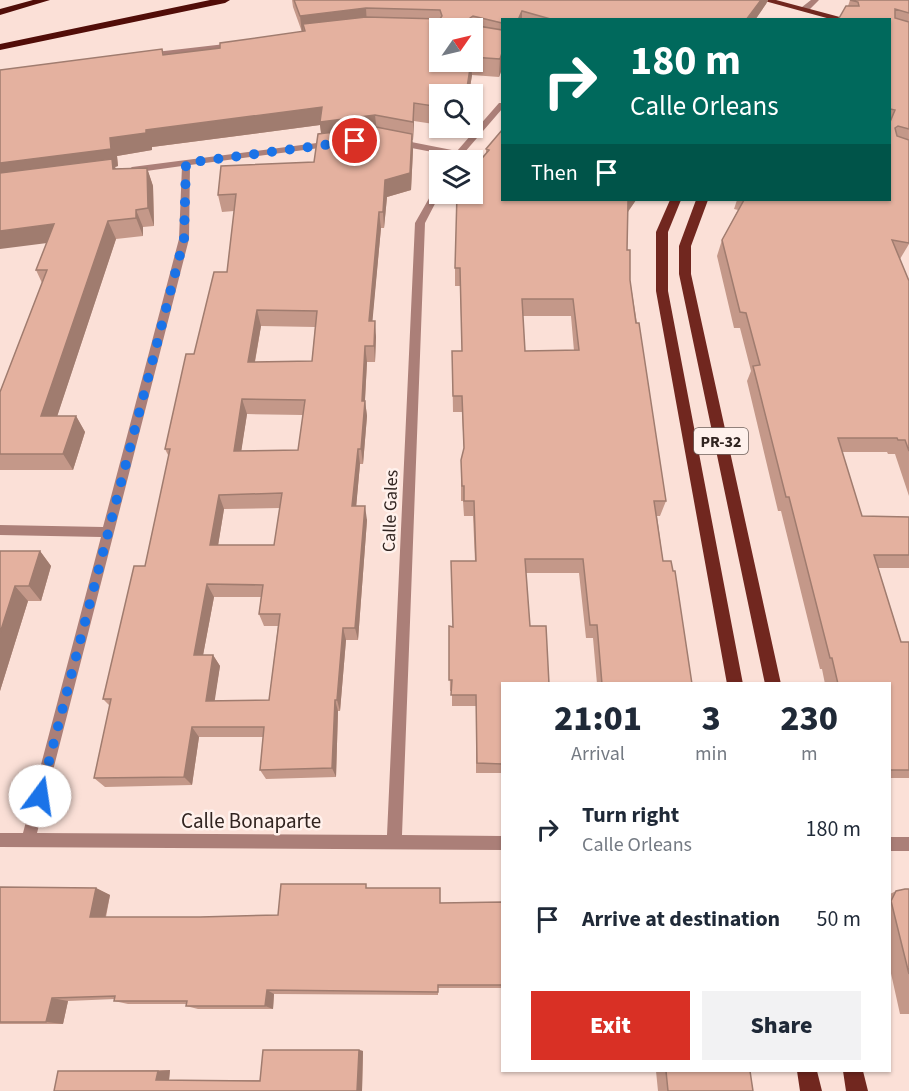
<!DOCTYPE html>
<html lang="en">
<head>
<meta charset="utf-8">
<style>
  body { margin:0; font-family:"Source Sans 3",sans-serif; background:#f2f2f3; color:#1f2937; height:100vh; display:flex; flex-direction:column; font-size:22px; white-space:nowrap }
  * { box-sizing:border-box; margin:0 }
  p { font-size:20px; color:#747a83 }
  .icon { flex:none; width:33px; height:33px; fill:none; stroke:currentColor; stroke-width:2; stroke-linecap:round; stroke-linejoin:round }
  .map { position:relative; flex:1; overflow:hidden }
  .side { position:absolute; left:501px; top:682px; width:390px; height:390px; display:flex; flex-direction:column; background:#fff; border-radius:0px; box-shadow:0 2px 4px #0004 }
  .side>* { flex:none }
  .hud { position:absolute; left:501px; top:18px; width:390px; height:183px; border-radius:0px; box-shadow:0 2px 4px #0004; background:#00695c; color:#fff; overflow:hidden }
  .needle { width:39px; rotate:56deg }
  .buttons { position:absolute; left:429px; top:18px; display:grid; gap:12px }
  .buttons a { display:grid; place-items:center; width:54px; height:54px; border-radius:0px; background:#fff; box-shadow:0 2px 4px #0004; font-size:30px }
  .pin { position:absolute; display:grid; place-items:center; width:51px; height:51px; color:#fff; margin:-26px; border:3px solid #fff; border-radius:50%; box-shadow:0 2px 6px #0007 }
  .me { position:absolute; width:66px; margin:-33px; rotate:14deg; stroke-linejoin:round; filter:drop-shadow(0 0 4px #0008) }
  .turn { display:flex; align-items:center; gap:21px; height:126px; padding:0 30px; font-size:27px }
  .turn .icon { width:78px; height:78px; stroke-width:2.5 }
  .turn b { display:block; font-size:42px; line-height:51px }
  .then { display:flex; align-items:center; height:57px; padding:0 30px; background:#0003; gap:12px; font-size:22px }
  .eta { display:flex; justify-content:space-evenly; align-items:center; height:102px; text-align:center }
  .eta b { font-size:36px; font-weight:800; line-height:42px }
  .primary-button { display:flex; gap:12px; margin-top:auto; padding:12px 30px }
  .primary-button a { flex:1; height:69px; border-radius:0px; background:#d93025; color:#fff; font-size:24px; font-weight:800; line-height:69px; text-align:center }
  .primary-button a+a { background:#f2f2f3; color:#1f2937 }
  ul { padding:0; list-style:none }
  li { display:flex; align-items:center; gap:18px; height:90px; padding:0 30px }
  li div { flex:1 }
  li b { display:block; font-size:22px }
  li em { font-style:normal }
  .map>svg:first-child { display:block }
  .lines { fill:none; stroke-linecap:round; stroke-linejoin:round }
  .minor { fill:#ab7f78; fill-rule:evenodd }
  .primary { fill:#71271f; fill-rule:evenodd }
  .motorway { fill:#510d08; fill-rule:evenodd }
  .wall { fill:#c49889; fill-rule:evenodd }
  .shaded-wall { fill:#a07c6f }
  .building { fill:#e4b19f; stroke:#a07c6f; stroke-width:1.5; fill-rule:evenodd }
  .route { stroke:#1a73e8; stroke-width:10; stroke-dasharray:0 18 }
  .labels { text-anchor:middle; stroke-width:5; stroke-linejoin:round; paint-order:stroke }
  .shield { fill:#fff1ec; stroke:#6f625d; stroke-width:1.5 }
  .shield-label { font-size:16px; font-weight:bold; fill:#312420 }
  .street-label { font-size:18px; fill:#312420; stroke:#fff1ec }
  .near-street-label { font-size:21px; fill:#312420; stroke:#fff1ec }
</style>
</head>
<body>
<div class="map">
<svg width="909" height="1091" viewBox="0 0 909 1091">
  <rect width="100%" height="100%" fill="#fbe0d7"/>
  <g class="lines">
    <!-- minor -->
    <path class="minor" d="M811,0H819L808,11H802V7Z
      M234,43L238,45L237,47L147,57L143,55L147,53Z
      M499,103H502V109L458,160H450L453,156L396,145L392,142L396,139L457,151Z
      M332,141L335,142V146L190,165L189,239L37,833L387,835L415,223L436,186L440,183V194L425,223L402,835L502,836V850L0,847V833H23L101,537L0,535V525L103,527L179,239L182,166L132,173L128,170L132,167Z
      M890,837H909V851H890Z"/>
    <!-- primary -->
    <path class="primary" d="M761,0H776L851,20H834Z
      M670,200H681L668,232V291L743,684H727L656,291V232Z
      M696,200H708L691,246V274L781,684H765L679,274V246Z
      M797,1071H817L822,1091H800Z
      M843,1071H863L868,1091H846Z"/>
    <!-- motorway -->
    <path class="motorway" d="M33,0H50L0,15V9Z
      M210,0H230L225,3L0,50V44Z"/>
  </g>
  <!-- wall -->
  <path class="wall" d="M292,0H768L766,4L755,20H502V69L499,77L472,75L469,94H440V125L414,121L413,140H412L413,150L411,190L387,197L384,228H381L372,321L376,337L375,362H367L365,401L367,416L363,464H360L356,506L367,520L358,640H346L340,711H338L336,777L266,779L260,770L263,737H199L192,785L105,787L94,778L110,706L103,699L145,566L169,457L165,449L194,354L227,272L234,211L222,212L218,195L314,162L321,133L320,125L152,147V150L117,156L118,166L115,167L116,169L147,168L153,186L154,226L143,227V236L116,239L57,416H76L85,432L73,470H0V392L42,283L36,270L162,49L164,55L220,48L302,32L293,7ZM472,28V62H440ZM261,326L315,327L312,361L255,362ZM247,414L303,415L298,450L241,451ZM280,508L274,545H218L224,509ZM214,597H261L259,614L264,626H278L269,700L214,701L220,666L213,655H203Z
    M850,0H909V244L900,259L909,281V496L895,454H888L887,452H842L862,516L909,517V568H878L901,642H909V778H890V684H825L822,669H820L781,511H778L747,381L751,371L740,328H734L717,256L722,240L738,210L734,209L737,200H890V20L848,6Z
    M486,149L636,200L628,212L627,250L630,280L666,501L660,516H657L663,561L692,684H597L593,638H586L579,573H526L502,684V773H476V706H452V691H450L449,626L452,627L475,561L473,516H464L463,501H461V460L464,451L462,412H453L452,351H462L460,286H455V268L486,155ZM523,316H571L574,351H525Z
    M0,551H40L51,566L41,601H28L0,691Z
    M0,887L96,888L110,895L106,917H200L278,915L368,888H440V903L502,902V988H438V995L274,994L273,1009H198L186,1006L187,1004H128L114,1001L115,999L68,1001L63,1024H0Z
    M909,889V1014H900L890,969V894L896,891Z
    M359,1050L363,1051L362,1091H54L58,1071L170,1070L169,1080H260Z
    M656,1071H750L753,1091H658Z"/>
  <!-- shaded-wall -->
  <path class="shaded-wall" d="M761,0H768L766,4L755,20H746Z
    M366,8L367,26L303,24L304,33H302L300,16Z
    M522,11V20H518Z
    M502,53V69L499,77L500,59Z
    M471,62L472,75L469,94H466Z
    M414,103V121L413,140V122Z
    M322,107L375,115L377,133L322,140L320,125L152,147V150L117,156L118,166L115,167L119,177L0,182V163L146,130Z
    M412,134L413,150L411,190L387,197L384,228L383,212L385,180Z
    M147,168L153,186L154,226L148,208Z
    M628,200H636L624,217Z
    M136,210L143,227V236L136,218Z
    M379,212L381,228L371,337L369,321Z
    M108,221L116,239L52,432L41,416Z
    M54,224L63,241L0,249V231Z
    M257,310L261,326L252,377L248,362Z
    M375,321L376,337L375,362L374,346Z
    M365,346L367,362L364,416L362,401Z
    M242,399L247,414L239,466L234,451Z
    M365,401L367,416L363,464L361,449Z
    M76,416L85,432L73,470L63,454Z
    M358,449L360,464L355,520L352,506Z
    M219,495L224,509L216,558L210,545Z
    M365,506L367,520L358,640L355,628Z
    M40,551L51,566L41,601L29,586Z
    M207,584L214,597L201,666L194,655Z
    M15,586L28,601L0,691V633Z
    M343,628L346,640L340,711L337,700Z
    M213,655L220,666L213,712L206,701Z
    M335,700L338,711L336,777L332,768Z
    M192,727L199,737L192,785L184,777Z
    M96,888L110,895L104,923L90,917Z
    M267,990L274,994L273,1009L265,1006Z
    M52,998L68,1001L63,1024L46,1022Z
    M359,1050L363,1051L362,1091H357Z
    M170,1070L169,1080H156L158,1071Z"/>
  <!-- building -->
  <path class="building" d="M294,0H761L746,20H554L522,11L518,20H502V23L473,16L470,18L472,25L502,30V53L500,59L472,57V28H440V62H471L466,94H440V107L414,103L413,122L375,115L320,122L322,107L146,130V133L110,138L111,149L0,163V70L162,49L163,55L220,48V43L305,31L303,24L366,17L440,19L442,16L440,10L366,8L300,16Z
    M850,0H909V13L895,9V18L909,22V129L898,126L895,128L897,136L909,140V243L892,240L909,281V451L905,440H898L897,438H838L862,516L909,517V555H874L901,642H909V770H890V684H838L832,658H830L789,497H786L753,366L760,365L746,313L740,312L722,240L744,200H890V122L895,110L890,109V20H838L846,6H859L858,2Z
    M376,127L412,134L410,173L385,180L383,212H379L369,321H375L374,346H365L362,401H365L361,449H358L352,506H365L355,628H343L337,700H335L332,768L260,770L264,727H192L184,777L94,778L111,699H103L134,566H145L170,449H165L186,354H194L214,272H227L236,194L218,195L221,166L314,162L318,134ZM257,310L317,311L312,361L248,362ZM242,399L305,400L298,450L234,451ZM282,493L274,545H210L219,495ZM207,584L263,585L259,614H280L269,700L206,701L213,655H194Z
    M502,130V200H628L627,250H630V280L636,323H639L666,501H654L663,561H671L673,571H675L692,684H602L597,625H590L583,559H525L530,626H546L549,684H502V764L477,763L476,695H451L452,680H449V626L453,627L451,561H476L474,501H464V486H462L461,460L464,448L462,396H453L452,351H462L460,268H455L457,194H472V170L489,150L486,149ZM522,299H573L579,350L525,351Z
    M112,159L113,169L147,168L148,208L136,210V218L108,221L41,416H76L63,454H0V392L47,270H36L54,224L0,231V173Z
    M0,551H40L29,586H15L0,633Z
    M281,884H366V888H440V903L502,902V985H438V992L267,990L265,1006H186L187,1001H114L115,996L52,998L46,1022H0V887L96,888L90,917H200L278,915Z
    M905,889H909V974L891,901L896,891Z
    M263,1050H359L357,1091H54L58,1071H158L156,1080L260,1081Z
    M666,1071H750L753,1091H668Z"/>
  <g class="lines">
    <!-- route -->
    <path class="route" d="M40,796L184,239L186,163L355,141"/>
  </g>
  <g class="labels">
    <!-- shield labels -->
    <rect class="shield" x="694" y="428" width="54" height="26" rx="4.5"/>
    <g class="shield-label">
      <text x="721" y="447">PR-32</text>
    </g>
    <!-- street labels -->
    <g class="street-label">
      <text transform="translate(390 511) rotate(-88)" y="6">Calle Gales</text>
    </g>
    <!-- near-street labels -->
    <g class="near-street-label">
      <text x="251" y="828">Calle Bonaparte</text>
    </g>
  </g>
</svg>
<div class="buttons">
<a><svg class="needle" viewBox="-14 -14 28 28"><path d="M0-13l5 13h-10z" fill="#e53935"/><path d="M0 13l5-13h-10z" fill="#747a83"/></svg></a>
<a><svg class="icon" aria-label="search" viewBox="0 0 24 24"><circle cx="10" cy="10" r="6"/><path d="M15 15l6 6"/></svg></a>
<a><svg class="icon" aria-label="layers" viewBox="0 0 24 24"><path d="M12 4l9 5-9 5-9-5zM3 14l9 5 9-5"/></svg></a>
</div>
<div class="pin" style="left:355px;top:141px;background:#d93025"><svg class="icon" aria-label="arrive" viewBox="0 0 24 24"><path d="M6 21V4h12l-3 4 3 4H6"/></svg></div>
<svg class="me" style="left:40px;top:796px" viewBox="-20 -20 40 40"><circle r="19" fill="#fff"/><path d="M0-13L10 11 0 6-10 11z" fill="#1a73e8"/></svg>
<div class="hud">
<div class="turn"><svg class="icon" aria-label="right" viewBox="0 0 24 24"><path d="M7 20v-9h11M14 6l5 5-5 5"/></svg><div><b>180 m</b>Calle Orleans</div></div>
<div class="then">Then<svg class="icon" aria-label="arrive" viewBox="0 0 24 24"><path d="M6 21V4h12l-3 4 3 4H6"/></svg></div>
</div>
<section class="side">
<div class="eta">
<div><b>21:01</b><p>Arrival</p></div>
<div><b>3</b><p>min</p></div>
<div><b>230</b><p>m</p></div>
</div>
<ul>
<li><svg class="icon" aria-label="right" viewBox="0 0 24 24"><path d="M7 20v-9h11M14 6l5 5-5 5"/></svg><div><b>Turn right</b><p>Calle Orleans</p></div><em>180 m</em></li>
<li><svg class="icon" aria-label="arrive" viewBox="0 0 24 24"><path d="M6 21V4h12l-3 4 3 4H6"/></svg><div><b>Arrive at destination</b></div><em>50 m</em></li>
</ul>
<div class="primary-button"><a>Exit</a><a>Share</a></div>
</section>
</div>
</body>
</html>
